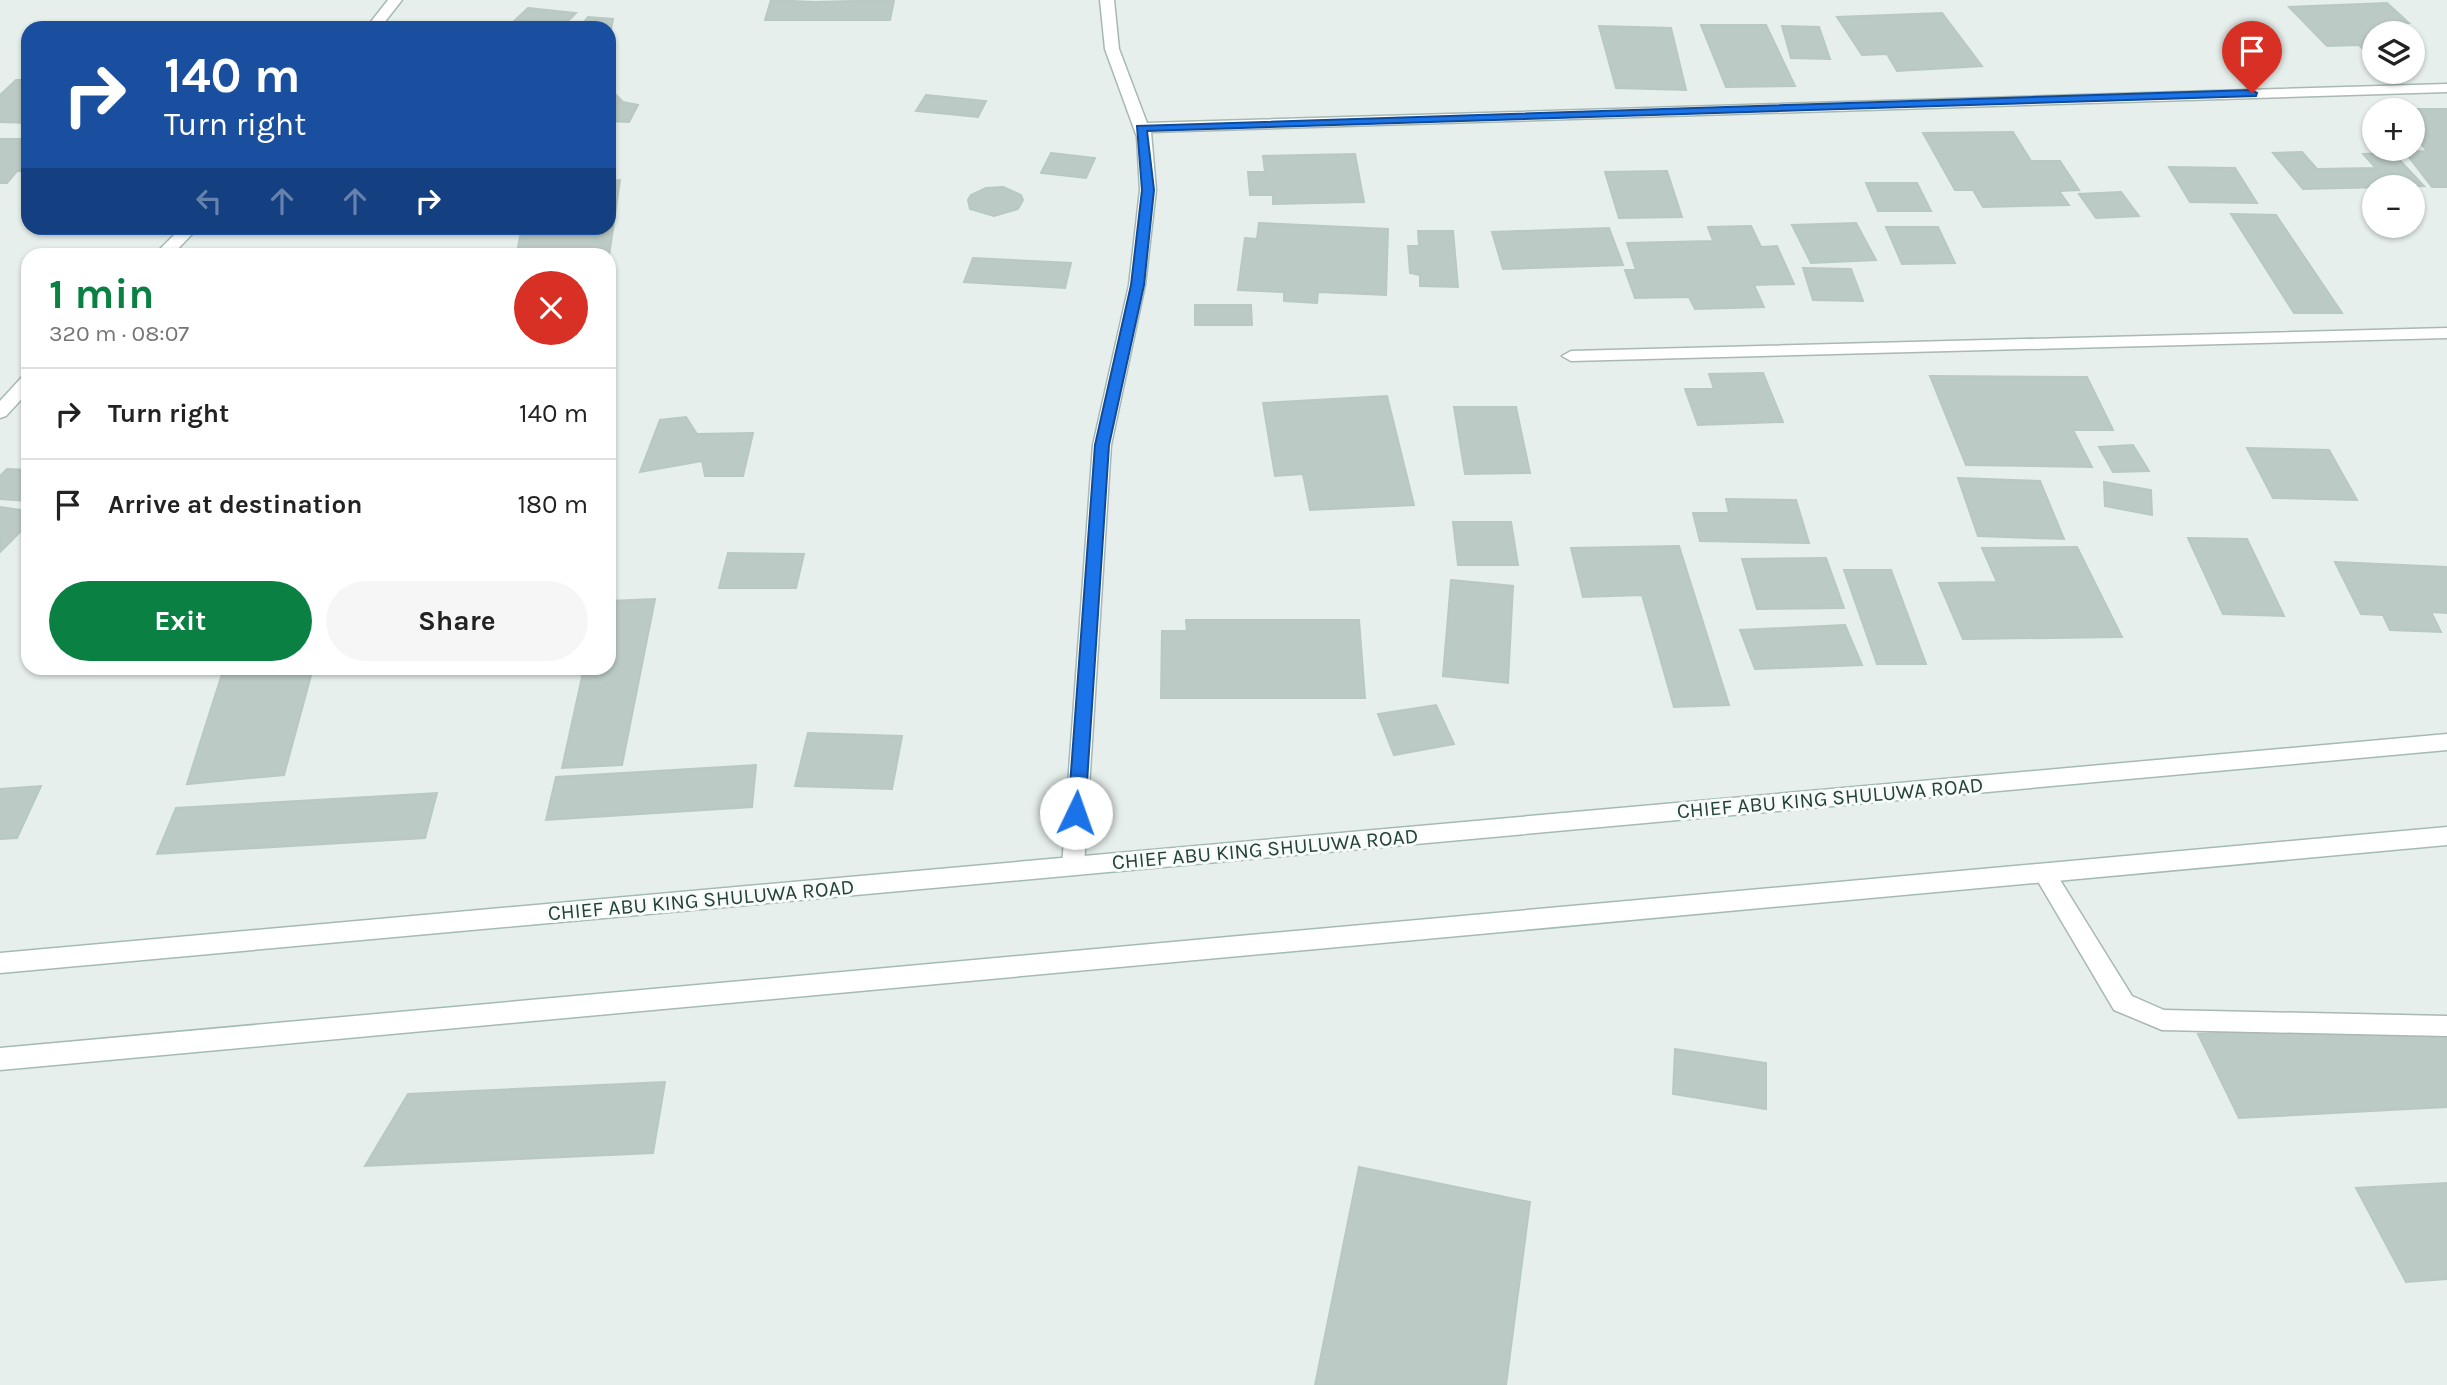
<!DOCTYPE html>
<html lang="en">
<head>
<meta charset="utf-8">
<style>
  body { margin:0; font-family:Karla,sans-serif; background:#f6f6f6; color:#222; height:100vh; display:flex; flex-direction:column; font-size:26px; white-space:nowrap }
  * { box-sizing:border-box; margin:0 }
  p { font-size:23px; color:#767676 }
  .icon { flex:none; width:38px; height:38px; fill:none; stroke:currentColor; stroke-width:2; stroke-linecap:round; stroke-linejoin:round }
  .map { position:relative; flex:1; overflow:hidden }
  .details { position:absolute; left:21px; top:248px; width:595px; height:427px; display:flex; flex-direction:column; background:#fff; border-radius:21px; box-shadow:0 2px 5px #0004 }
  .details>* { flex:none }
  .hud { position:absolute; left:21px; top:21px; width:595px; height:214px; border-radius:21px; box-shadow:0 2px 5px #0004; background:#1a4fa0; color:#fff; overflow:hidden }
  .fabs { position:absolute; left:2362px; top:21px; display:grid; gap:14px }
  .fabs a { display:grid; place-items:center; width:63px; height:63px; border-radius:50%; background:#fff; box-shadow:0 2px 5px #0004; font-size:35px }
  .pin { position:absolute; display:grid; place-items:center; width:60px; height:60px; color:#fff; margin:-72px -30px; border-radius:50% 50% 50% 0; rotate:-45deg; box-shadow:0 0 7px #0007 }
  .pin .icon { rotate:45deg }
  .me { position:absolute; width:77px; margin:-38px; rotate:3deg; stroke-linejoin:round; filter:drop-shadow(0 0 5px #0008) }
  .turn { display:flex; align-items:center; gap:24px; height:147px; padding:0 28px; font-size:32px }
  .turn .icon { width:91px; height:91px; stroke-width:2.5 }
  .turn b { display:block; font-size:49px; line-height:60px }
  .lanes { display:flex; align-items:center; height:66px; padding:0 28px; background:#0003; justify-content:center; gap:35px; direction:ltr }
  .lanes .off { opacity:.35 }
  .round { display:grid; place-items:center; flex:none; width:74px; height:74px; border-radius:37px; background:#f6f6f6 }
  .head { display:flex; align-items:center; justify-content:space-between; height:119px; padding:0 28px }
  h1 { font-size:42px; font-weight:700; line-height:52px; color:#0b8043 }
  .cta { display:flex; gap:14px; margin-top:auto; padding:14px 28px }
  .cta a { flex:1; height:80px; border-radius:42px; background:#0b8043; color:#fff; font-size:28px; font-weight:700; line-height:80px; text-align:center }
  .cta a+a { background:#f6f6f6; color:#222 }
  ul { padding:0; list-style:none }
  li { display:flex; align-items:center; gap:21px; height:91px; padding:0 28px; border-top:2px solid #e0e0e0 }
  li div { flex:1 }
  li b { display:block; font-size:26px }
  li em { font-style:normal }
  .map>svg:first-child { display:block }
  .building { fill:#bbcac4; stroke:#b8c9c2; stroke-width:2 }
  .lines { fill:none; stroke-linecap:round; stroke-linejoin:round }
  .lane-casing { stroke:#a8b8b2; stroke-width:3 }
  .street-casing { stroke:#a8b8b2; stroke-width:3 }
  .secondary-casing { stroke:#a4bbb3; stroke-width:3 }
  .lane { fill:#fff; fill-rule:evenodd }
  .street { fill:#fff; fill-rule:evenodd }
  .secondary { fill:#fff; fill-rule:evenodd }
  .route { fill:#1a73e8; stroke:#114b97; stroke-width:2 }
  .labels { text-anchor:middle; stroke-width:6; stroke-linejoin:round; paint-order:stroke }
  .street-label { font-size:21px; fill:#24423a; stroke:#f7fbf9 }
</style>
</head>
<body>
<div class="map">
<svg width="2447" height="1385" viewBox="0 0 2447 1385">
  <rect width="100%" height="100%" fill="#e6efeb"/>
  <!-- building -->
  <path class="building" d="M771,0L814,2L894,0L890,20H765Z
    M2387,3L2409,23L2388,24L2399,33H2375V51L2366,52L2359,45L2327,46L2289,7Z
    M528,8L576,13L561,28L512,23Z
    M1942,13L1982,66L1897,71L1887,54L1862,55L1837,17Z
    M588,17L613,19L610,35L609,28H579Z
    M1701,25H1766L1795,86L1726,87Z
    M1599,26L1671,28L1686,90L1616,88Z
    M1782,26L1819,27L1830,59L1791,58Z
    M16,80H28V123L0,122V95Z
    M609,94H615L623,102L638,105L629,122L609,121Z
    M926,95L986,101L978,117L916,111Z
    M2393,109H2447V187H2432L2405,152L2427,151L2413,134V110Z
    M2013,132L2031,161H2060L2079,190L2059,191L2069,205L1983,207L1973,190H1955L1923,133Z
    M0,139H28V171H17L7,183H0Z
    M2302,152L2317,169L2376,168L2363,154L2393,153L2424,186L2303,189L2273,153Z
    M1051,153L1095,158L1086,178L1041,173Z
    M1355,154L1364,202L1273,204V195H1250L1248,172H1265L1263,156Z
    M2169,167L2235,168L2257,203L2190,202Z
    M1667,171L1682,217L1619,218L1605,172Z
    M620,180L609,256H516L522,228H609V181Z
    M1866,183H1917L1931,211H1878Z
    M1003,187L1021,195L1023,200L1018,209L994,216L970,209L968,200L971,195L986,188Z
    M2121,192L2139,216L2096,218L2079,194Z
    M2231,214L2276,215L2342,313H2294Z
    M1259,223L1388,229L1386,295L1318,292L1317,303L1284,301V292L1238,290L1245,238L1257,239Z
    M1856,223L1876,260L1811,263L1792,225Z
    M1751,226L1761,247L1777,246L1794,284L1754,285L1764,307L1695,309L1689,297L1635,298L1625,270H1636L1627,243L1713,241L1708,227Z
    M1886,227H1938L1955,263L1902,264Z
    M1609,228L1623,265L1503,269L1492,232Z
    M1418,231H1453L1458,287L1420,286V275L1410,273L1408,246H1419Z
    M973,258L1071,263L1065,288L964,282Z
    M1803,268L1851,269L1863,301L1813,300Z
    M1195,305H1251L1252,325H1195Z
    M1763,373L1783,422L1698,425L1685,389H1714L1709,374Z
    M1930,376L2087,377L2113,430H2073L2092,467L1966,465Z
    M1387,396L1414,505L1310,510L1303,474L1275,476L1263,403Z
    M1454,407H1516L1530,473L1465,474Z
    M686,417L697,434L753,433L743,476H705L702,461L640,472L660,420Z
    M2133,445L2149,471L2113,472L2099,447Z
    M2247,448L2329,450L2357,500L2273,498Z
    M7,469L28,470V501L0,499V476Z
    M1958,478L2040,481L2064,539L1978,536Z
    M2104,482L2151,490L2152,515L2105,506Z
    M1726,499L1796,500L1809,543L1700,541L1693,513H1729Z
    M0,507L28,511V524L0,552Z
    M1453,522H1511L1518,565H1458Z
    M2188,538L2247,539L2284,616L2223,614Z
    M1679,546L1729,705L1674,707L1642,595L1583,597L1571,548Z
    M2077,547L2122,637L1963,639L1939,583L1997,582L1982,548Z
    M728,553L804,554L796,588H719Z
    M1826,558L1844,608L1757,609L1742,559Z
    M2335,562L2447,567V613L2431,612L2441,632L2390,630L2383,615L2361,614Z
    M1844,570H1891L1926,664H1877Z
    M1451,580L1513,586L1508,683L1443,676Z
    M655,599L622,765L562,768L584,668H609V601Z
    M1186,620H1359L1365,698H1161L1162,631H1187Z
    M1845,625L1862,665L1755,669L1740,630Z
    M288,668H313L284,775L187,784L222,674Z
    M1436,705L1454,744L1394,755L1378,714Z
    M808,733L902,736L892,789L795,786Z
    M756,765L752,807L546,820L556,777Z
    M41,786L17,838L0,839V789Z
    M437,793L425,838L157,854L176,808Z
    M2447,1023V1107L2239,1118L2198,1034Z
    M1675,1049L1766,1063V1109L1673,1094Z
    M665,1082L653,1153L365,1166L408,1094Z
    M1359,1167L1530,1202L1506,1385H1315Z
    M2447,1183V1279L2406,1282L2356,1188Z"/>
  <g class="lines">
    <defs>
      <path id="lane" d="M2044,864L2052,867L2132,996L2164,1010L2447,1016V1036L2162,1030L2114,1010L2033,873L2036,867Z"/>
      <path id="street" d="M388,0H402L380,28H366Z
        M1100,0H1114L1119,49L1147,123L2447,84V92L1151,132L1156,190L1145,285L1111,445L1084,866L1081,872L1073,875L1065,872L1062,866L1093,445L1129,285L1140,190L1137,137L1105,49Z
        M181,228H198L171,256H153Z
        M2447,328V338L1571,361L1562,356L1571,351Z
        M28,376V392L6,416L0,418V401L22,377Z"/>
      <path id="secondary" d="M2447,734V750L0,973V953Z
        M2447,827V845L0,1070V1048Z"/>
    </defs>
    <!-- lane casing -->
    <use href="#lane" class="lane-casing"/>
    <!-- street casing -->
    <use href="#street" class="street-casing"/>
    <!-- secondary casing -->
    <use href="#secondary" class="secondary-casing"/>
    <!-- lane -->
    <use href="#lane" class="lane"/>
    <!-- street -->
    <use href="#street" class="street"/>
    <!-- secondary -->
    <use href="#secondary" class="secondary"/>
  </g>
  <!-- route -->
  <path class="route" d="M2252,90L2257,93L2256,96L1147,131L1154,190L1144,285L1109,445L1085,813L1076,820L1070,818L1068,813L1095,445L1131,285L1142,190L1137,126Z"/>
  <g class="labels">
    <!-- street labels -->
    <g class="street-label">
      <text transform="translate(1830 798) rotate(-5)" y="7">CHIEF ABU KING SHULUWA ROAD</text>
      <text transform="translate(1265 849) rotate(-5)" y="7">CHIEF ABU KING SHULUWA ROAD</text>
      <text transform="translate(701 900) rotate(-5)" y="7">CHIEF ABU KING SHULUWA ROAD</text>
    </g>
  </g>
</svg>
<div class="fabs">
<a><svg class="icon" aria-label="layers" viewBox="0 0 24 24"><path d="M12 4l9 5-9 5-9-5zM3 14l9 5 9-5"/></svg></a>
<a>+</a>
<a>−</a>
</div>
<div class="pin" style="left:2252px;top:93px;background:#d93025"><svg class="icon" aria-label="arrive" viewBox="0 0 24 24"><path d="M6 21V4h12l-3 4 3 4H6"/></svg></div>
<svg class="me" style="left:1076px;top:813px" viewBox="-20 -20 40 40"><circle r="19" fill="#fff"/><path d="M0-13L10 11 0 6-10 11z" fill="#1a73e8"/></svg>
<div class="hud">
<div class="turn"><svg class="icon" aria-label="right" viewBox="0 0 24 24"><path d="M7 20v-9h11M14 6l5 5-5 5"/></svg><div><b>140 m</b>Turn right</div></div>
<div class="lanes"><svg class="icon off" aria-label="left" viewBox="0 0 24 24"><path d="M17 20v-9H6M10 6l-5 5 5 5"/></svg><svg class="icon off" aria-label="ahead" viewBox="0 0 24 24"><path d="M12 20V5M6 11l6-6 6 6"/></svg><svg class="icon off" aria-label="ahead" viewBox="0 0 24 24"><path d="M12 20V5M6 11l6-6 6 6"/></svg><svg class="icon" aria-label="right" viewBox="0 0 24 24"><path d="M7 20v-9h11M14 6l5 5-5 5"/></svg></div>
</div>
<section class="details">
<div class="head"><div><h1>1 min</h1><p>320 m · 08:07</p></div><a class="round" style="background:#d93025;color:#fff"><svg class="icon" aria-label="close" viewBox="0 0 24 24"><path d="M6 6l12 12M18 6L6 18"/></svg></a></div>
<ul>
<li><svg class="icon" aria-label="right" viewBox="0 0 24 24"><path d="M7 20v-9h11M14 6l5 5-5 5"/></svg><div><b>Turn right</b></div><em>140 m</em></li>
<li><svg class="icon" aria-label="arrive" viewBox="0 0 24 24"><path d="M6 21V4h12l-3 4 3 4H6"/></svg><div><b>Arrive at destination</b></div><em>180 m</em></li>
</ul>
<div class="cta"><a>Exit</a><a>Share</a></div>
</section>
</div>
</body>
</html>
